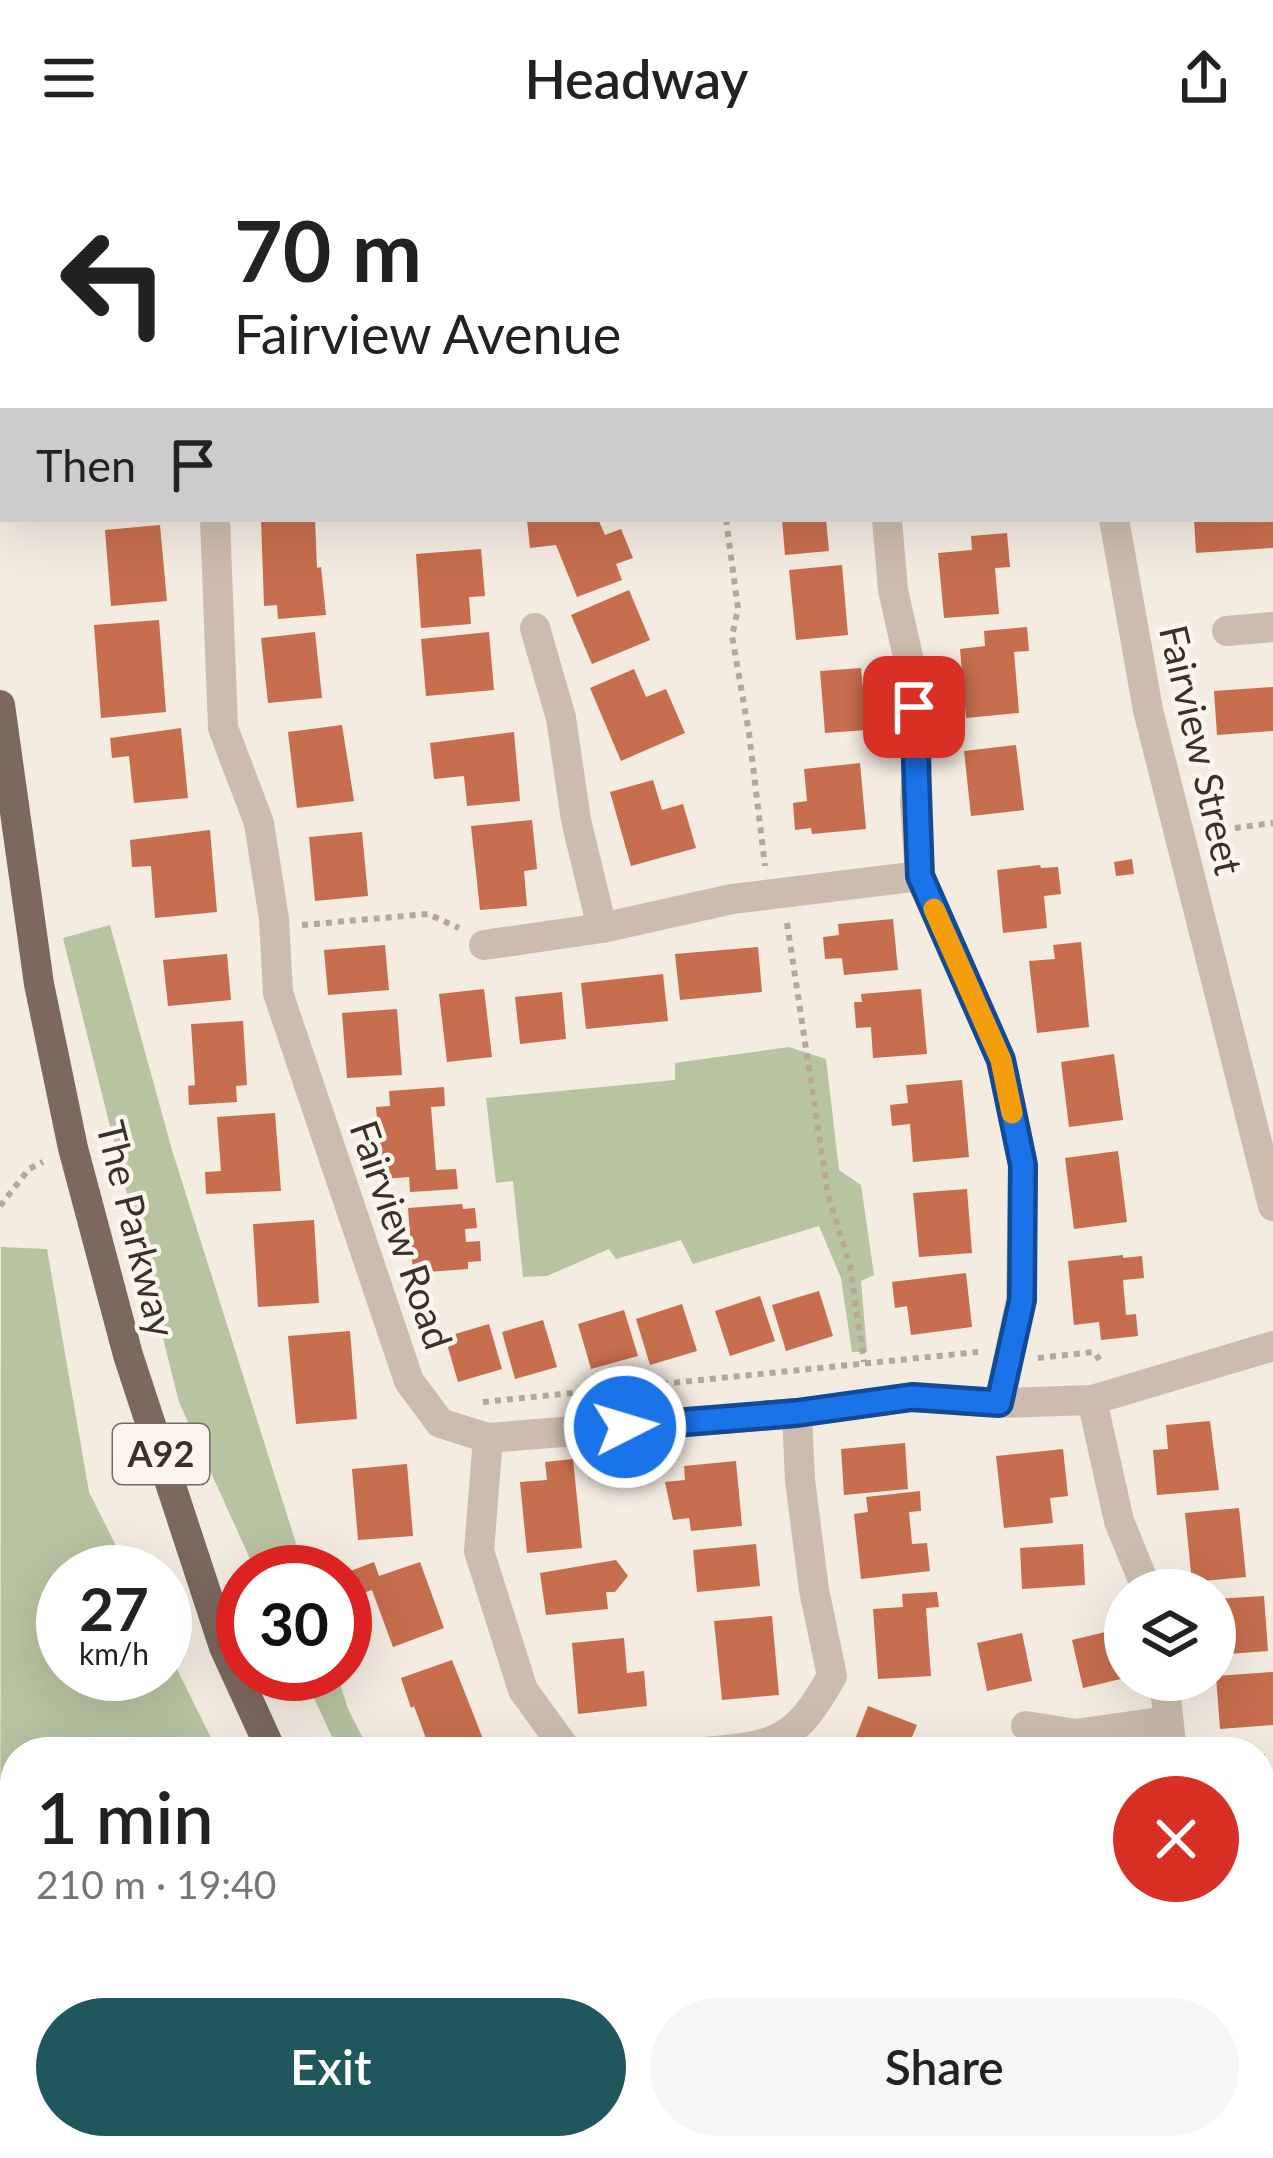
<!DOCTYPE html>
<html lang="en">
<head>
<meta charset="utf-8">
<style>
  body { margin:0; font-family:Lato,sans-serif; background:#f6f6f6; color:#222; height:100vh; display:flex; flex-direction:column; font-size:45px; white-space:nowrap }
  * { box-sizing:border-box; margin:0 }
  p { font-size:39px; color:#767676 }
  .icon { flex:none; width:66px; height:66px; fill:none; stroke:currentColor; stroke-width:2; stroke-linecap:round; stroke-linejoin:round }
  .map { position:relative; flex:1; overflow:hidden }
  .drawer { position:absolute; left:0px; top:1581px; width:1275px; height:423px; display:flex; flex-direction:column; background:#fff; border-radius:48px 48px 0 0; box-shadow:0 12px 48px #0002 }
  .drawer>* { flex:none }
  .banner { position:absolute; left:0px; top:0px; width:1275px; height:366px; box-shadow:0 12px 48px #0002; background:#fff; color:#222; overflow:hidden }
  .controls { position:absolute; left:1104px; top:1413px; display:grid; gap:24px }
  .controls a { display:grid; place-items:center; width:132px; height:132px; border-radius:50%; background:#fff; box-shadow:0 12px 48px #0002; font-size:60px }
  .speed { position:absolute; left:36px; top:1389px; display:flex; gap:24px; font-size:60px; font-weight:700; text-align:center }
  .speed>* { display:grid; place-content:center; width:156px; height:156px; border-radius:50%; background:#fff; box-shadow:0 12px 48px #0002; line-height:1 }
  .speed small { font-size:30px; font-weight:400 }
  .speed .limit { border:18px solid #d22; background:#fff; color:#111 }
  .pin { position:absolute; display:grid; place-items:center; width:102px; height:102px; color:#fff; margin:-51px; border-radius:24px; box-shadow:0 6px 18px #0006 }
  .me { position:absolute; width:132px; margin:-66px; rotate:85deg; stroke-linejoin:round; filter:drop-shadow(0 0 9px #0008) }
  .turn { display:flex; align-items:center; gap:42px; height:252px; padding:0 36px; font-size:54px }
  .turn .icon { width:156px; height:156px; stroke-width:2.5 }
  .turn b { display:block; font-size:84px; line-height:102px }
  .then { display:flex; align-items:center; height:114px; padding:0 36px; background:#0003; gap:24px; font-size:45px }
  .round { display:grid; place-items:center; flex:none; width:126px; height:126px; border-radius:63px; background:#f6f6f6 }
  .summary { display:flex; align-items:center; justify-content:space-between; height:204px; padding:0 36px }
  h1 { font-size:72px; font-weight:600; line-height:90px }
  .action { display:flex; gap:24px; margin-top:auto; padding:24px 36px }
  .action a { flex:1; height:138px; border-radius:72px; background:#20575d; color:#fff; font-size:48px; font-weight:600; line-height:138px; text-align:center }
  .action a+a { background:#f6f6f6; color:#222 }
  header { display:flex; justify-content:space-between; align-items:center; height:156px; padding:0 36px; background:#fff; font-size:54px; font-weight:600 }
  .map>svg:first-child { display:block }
  .green { fill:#b7c3a1 }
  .building { fill:#c66e4d }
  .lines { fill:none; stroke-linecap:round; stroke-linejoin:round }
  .path { stroke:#b8a697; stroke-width:6; stroke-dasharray:6 6; stroke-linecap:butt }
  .minor { stroke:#ccbcad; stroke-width:30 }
  .major { stroke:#7c685d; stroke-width:30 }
  .route-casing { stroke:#114b97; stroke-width:30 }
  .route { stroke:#1a73e8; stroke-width:21 }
  .slow { stroke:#f59e0b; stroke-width:21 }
  .labels { text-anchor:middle; stroke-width:9; stroke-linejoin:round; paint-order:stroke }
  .shield { fill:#fbf5ee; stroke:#756c66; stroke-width:3 }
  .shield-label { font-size:36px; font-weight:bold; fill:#3b312b }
  .street-label { font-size:39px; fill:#3b312b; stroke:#fbf5ee }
</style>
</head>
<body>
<header><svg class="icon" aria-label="menu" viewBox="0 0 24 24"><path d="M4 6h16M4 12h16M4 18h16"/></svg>Headway<svg class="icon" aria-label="share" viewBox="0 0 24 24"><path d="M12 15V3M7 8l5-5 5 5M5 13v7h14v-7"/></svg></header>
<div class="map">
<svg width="1273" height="2002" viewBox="0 0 1273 2002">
  <rect width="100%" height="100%" fill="#f4ebe1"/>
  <!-- green -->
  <path class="green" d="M110,769L172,994L305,1416H256L179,1246L63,782Z
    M789,891L826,903L839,1014L861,1029L874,1119L861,1125L867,1196H852L841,1122L819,1070L693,1108L681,1084L616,1103L609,1093L547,1120L523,1121L513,1025L496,1027L486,942L675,924V907Z
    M1,1091L47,1093L89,1336L129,1416H63V1518H165V1489L218,1596H15V1989H431L442,2002H0Z
    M303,1518H337L348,1553L370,1596H339Z"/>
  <!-- building -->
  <path class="building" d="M261,363H315L317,412L321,411L326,459L278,463L277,449L264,450Z
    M598,363L605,379L621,373L633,402L616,408L622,424L577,441L556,389L530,392L527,364Z
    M782,363H826L829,395L785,399Z
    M1194,363H1273V392L1196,397Z
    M160,369L167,445L111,450L105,374Z
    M1007,377L1010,411L995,412L999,458L944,462L938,397L972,394L971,380Z
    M481,393L485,440L469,441L471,468L421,472L416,398Z
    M842,409L848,479L796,484L789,414Z
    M629,434L650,484L592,508L571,459Z
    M159,464L166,556L101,562L94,469Z
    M1027,471L1029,495L1014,496L1019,557L966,562L960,493L985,490L984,475Z
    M315,476L322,542L268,547L261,482Z
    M489,476L494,534L426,540L421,483Z
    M861,512L867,574L825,577L820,515Z
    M634,513L646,541L666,533L685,577L621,605L590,532Z
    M1273,531V575L1217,579L1214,535Z
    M342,569L354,645L297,652L288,576Z
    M181,572L188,642L134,647L129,600L112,602L110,582Z
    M514,576L520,645L467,650L464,620L434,623L430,587Z
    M1016,589L1024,654L971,660L964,595Z
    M860,607L866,673L812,678L811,672L795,674L793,647L807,645L804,613Z
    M653,624L662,654L683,648L696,692L631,710L610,636Z
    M532,664L537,713L524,715L527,750L480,754L471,670Z
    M210,674L217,756L155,762L151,710L132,711L130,684Z
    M362,676L368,740L315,745L309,681Z
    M1132,703L1134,718L1116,720L1114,706Z
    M1040,709L1041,712L1058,711L1061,738L1044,740L1047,772L1003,777L997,714Z
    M893,763L898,814L844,819L842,802L825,803L823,781L839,779L838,768Z
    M1081,786L1089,871L1037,877L1029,805L1055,803L1053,789Z
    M385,789L389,834L328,839L324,794Z
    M758,791L762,836L680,844L675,798Z
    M227,798L231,844L168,850L163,804Z
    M663,818L668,865L586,873L581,827Z
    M484,833L492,901L447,906L439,838Z
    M921,833L927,898L873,902L871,871L856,872L854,846H862L861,838Z
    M562,836L566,883L520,888L515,841Z
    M397,853L402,919L347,922L342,857Z
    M243,865L247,929L236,930L237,946L189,949L188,930L195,929L191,868Z
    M1114,898L1123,964L1069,971L1061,906Z
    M962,924L969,1001L913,1006L910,968L892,970L890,949L908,947L906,929Z
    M444,931L445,950L431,951L436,1014L456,1013L458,1033L410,1036L409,1021L382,1023L376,951L390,950L389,935Z
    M275,957L281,1035L206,1038L205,1016L221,1015L217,961Z
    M1118,995L1127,1066L1074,1073L1065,1002Z
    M967,1033L972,1097L919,1101L913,1037Z
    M462,1048L463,1053L475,1052L477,1072L465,1073L466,1086L480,1085L481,1105L468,1106V1113L413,1117L408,1052Z
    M314,1064L319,1147L258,1151L253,1068Z
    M1123,1099V1102L1142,1100L1144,1122L1123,1124L1126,1159L1136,1158L1138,1180L1101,1184L1099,1166L1074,1169L1068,1105Z
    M966,1117L972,1171L911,1179L907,1150L895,1152L892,1126Z
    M819,1135L833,1180L786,1195L772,1149Z
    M760,1140L775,1185L730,1200L715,1155Z
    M682,1148L697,1195L650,1209L636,1163Z
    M624,1154L638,1200L591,1213L578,1168Z
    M543,1164L557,1211L515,1223L502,1176Z
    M489,1168L502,1213L458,1226L445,1181Z
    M350,1175L357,1263L296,1268L288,1180Z
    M1210,1265L1219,1334L1157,1339L1153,1294L1168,1293L1166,1269Z
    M905,1287L908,1333L844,1339L841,1293Z
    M1063,1293L1068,1340L1050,1342L1053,1367L1004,1372L996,1300Z
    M573,1303L582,1392L527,1397L520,1326L547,1324L545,1306Z
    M736,1305L742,1370L691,1375L689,1362L673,1364L665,1326L685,1324L684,1310Z
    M407,1308L413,1380L358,1384L352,1313Z
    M920,1335L921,1355L909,1356L912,1388L927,1387L930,1415L861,1423L854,1358L868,1356L866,1341Z
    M1239,1352L1246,1421L1192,1426L1185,1357Z
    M756,1388L760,1430L697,1436L693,1394Z
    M1083,1388L1085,1429L1022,1433L1020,1392Z
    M616,1404L628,1420L615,1436H606L608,1453L546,1459L540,1417Z
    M374,1406L379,1420L420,1406L444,1472L393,1491L372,1434L349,1442L345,1430V1417Z
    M937,1436L939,1451L926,1452L931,1520L878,1523L873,1453L903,1451L902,1438Z
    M1264,1440L1268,1495L1215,1499V1443Z
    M772,1460L779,1539L722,1544L714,1465Z
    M1118,1473L1125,1522L1083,1532L1072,1484Z
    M1022,1477L1032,1525L987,1535L977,1487Z
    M624,1482L627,1517L644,1515L647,1550L578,1558L572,1487Z
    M452,1504L483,1583L487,1582L492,1596H431L414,1550L411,1552L401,1522Z
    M1273,1516V1569L1220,1573L1216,1520Z
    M868,1550L917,1569L906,1596H850Z
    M1265,1598L1267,1630L1273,1629V1676L1260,1678V1599Z
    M1260,1759H1266L1267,1828H1260Z
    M738,1989H758L770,2002H724Z
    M1114,1989H1189V1997L1115,2000Z"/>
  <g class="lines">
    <!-- path -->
    <path class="path" d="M665,3V0
      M726,363L738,453L732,480L749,577L765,710
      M1211,675L1273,667
      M787,767L828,1038L850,1110L864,1206
      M302,769L428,758L459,772
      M0,1050L29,1013L43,1006
      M1038,1202L1094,1196L1102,1207
      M483,1246L978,1196"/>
    <!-- minor -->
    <path class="minor" d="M499,0V3
      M1086,0V3
      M122,3V0
      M848,3V0
      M215,363L223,572L259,667L274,763L278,837L409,1225L440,1267L488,1282L797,1257L912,1241L999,1247L1092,1244L1273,1190
      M887,363L893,434L911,514L918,588L915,647L920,720L1001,904L1023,1009L1021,1144L999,1247
      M1114,363L1148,554L1273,1050
      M535,472L561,562L576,664L602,772
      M1227,475L1273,471
      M484,789L602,772L732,743L920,720
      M1092,1244L1119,1365L1147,1434
      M488,1282L479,1395L523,1534L568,1596
      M1164,1524L1172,1596
      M1026,1570L1075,1578L1167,1565
      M704,1596C777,1590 795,1586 832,1520L814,1434L800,1324L797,1257
      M1260,1888L1273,1892
      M811,1989L825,2002
      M960,2002L967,1989"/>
    <!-- major -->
    <path class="major" d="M0,549L39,828L73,992L128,1199L224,1491L272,1596
      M490,1989L499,2002"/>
  </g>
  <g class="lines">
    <defs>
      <path id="route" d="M625,1271L797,1257L912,1241L999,1247L1022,1144L1023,1009L1001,904L920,720L914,551"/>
    </defs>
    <!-- route casing -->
    <use href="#route" class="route-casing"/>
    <!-- route -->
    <use href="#route" class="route"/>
    <!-- slow -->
    <path class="slow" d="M934,753L1001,904L1012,957"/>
  </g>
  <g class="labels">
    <!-- shield labels -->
    <rect class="shield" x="113" y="1268" width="96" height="60" rx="9"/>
    <g class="shield-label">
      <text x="161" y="1311">A92</text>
    </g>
    <!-- street labels -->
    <g class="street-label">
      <text transform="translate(1201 594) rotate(77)" y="14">Fairview Street</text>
      <text transform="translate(136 1073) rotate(76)" y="14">The Parkway</text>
      <text transform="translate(401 1079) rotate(71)" y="14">Fairview Road</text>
    </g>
  </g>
</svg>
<div class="controls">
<a><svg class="icon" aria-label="layers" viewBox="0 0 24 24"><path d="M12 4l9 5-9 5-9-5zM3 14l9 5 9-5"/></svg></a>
</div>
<div class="speed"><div>27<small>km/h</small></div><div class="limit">30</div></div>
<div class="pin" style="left:914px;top:551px;background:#d93025"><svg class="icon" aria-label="arrive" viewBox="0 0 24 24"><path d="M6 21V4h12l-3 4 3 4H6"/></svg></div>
<svg class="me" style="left:625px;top:1271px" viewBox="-20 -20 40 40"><circle r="17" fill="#1a73e8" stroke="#fff" stroke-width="3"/><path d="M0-11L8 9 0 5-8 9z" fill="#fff"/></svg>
<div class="banner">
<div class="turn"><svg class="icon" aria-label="left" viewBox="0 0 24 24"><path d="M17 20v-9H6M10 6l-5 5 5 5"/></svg><div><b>70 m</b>Fairview Avenue</div></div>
<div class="then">Then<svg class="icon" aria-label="arrive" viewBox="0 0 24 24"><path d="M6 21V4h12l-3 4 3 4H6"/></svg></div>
</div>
<section class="drawer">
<div class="summary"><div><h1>1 min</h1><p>210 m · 19:40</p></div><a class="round" style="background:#d93025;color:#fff"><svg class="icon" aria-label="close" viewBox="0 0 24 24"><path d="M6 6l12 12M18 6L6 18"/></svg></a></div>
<div class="action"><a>Exit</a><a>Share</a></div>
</section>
</div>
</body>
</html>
